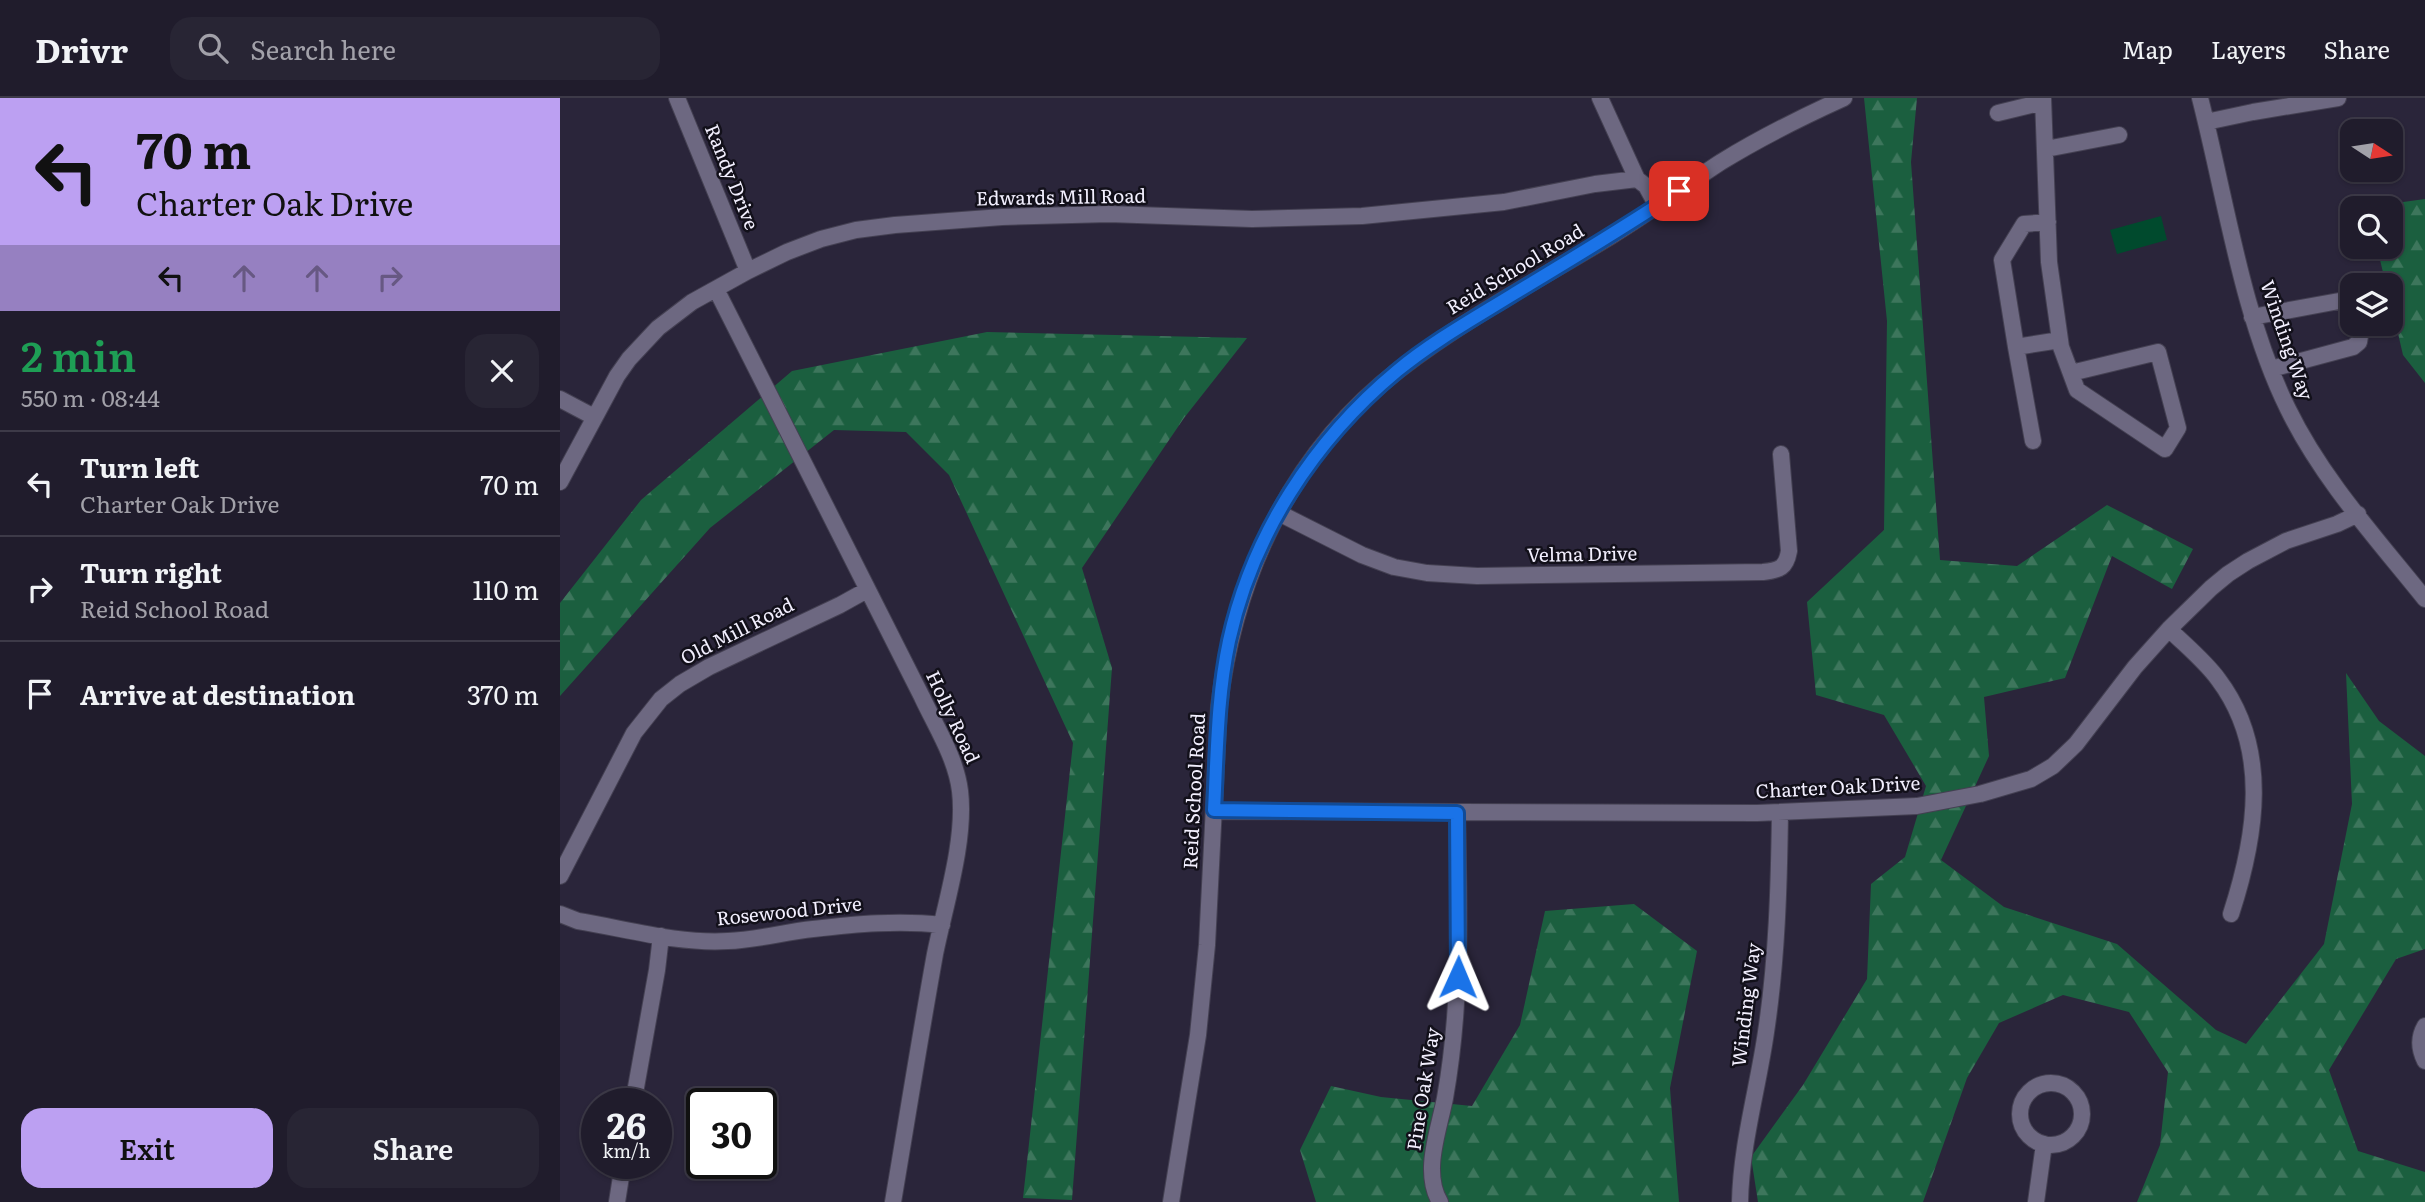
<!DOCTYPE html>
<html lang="en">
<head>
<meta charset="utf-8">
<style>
  body { margin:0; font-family:Literata,serif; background:#282534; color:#f1f3f6; height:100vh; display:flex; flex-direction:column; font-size:26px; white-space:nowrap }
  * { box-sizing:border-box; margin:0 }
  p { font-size:23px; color:#a2a1a9 }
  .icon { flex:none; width:38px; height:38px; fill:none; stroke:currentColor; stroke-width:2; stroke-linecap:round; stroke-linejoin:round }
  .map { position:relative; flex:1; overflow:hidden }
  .details { display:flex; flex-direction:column; background:#201c2c; width:560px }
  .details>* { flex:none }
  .hud { background:#bca0f2; color:#111; overflow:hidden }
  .needle { width:46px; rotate:102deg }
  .controls { position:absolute; left:1780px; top:21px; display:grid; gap:14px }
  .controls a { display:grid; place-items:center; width:63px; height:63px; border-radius:14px; background:#201c2c; box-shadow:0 2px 5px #0004,0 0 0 2px #3d3a48; font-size:35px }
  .speed { position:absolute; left:21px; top:990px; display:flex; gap:14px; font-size:35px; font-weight:700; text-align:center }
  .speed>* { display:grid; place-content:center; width:91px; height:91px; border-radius:50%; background:#201c2c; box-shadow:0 2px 5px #0004,0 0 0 2px #3d3a48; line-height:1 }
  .speed small { font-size:18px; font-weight:400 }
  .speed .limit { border:4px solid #111; border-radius:10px; background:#fff; color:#111 }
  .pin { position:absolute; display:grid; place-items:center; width:60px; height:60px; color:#fff; margin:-30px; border-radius:14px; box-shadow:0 4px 10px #0006 }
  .me { position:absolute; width:77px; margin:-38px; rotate:1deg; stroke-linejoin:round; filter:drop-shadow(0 0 5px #0008) }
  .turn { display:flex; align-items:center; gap:24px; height:147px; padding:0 21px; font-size:32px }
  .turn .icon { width:91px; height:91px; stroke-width:2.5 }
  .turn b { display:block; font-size:49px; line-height:60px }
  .lanes { display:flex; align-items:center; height:66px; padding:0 21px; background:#0003; justify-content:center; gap:35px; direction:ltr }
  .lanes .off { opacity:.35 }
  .round { display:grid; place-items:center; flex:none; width:74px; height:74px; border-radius:21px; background:#282534 }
  .summary { display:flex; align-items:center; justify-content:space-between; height:119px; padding:0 21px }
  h1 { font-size:42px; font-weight:600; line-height:52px; color:#1e9e55 }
  .primary-button { display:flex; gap:14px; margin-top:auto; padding:14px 21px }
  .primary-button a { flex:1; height:80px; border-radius:21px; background:#bca0f2; color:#111; font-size:28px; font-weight:600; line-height:80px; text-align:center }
  .primary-button a+a { background:#282534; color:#f1f3f6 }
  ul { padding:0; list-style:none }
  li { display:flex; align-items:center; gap:21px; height:105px; padding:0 21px; border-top:2px solid #3d3a48 }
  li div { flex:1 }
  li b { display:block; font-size:26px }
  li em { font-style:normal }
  header { display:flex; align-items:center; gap:42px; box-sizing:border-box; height:98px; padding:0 35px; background:#201c2c; border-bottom:2px solid #3d3a48 }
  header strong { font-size:33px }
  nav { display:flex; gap:38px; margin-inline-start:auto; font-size:24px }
  .search { width:490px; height:63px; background:#282534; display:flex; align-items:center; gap:18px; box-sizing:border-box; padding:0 24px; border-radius:21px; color:#a2a1a9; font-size:26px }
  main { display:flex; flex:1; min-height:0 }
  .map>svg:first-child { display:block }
  .grass { fill:#004a2d }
  .forest { fill:url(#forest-firs) }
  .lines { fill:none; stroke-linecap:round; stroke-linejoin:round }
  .minor-casing { stroke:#444052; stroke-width:18 }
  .minor { stroke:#6d6881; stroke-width:16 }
  .route-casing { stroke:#114b97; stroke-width:18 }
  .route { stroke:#1a73e8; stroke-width:12 }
  .labels { text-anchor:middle; stroke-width:5; stroke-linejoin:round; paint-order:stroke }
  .street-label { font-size:19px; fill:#f2effe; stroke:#12101a }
</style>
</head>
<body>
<header>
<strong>Drivr</strong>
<div class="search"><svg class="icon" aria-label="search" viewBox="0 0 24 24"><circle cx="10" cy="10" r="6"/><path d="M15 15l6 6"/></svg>Search here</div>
<nav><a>Map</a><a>Layers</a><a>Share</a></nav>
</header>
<main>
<section class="details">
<div class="hud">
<div class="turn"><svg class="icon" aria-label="left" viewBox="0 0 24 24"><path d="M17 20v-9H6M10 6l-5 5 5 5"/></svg><div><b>70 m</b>Charter Oak Drive</div></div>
<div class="lanes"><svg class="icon" aria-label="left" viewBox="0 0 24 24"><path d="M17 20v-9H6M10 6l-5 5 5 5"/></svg><svg class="icon off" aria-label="ahead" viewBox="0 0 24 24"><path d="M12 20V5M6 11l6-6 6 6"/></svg><svg class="icon off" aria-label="ahead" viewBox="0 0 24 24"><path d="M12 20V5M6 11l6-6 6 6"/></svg><svg class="icon off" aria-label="right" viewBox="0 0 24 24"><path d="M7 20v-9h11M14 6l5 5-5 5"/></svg></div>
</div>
<div class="summary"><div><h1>2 min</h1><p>550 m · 08:44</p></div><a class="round"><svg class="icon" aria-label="close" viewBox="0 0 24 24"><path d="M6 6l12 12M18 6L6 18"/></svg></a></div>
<ul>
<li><svg class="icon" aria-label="left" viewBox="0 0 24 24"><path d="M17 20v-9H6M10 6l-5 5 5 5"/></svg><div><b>Turn left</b><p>Charter Oak Drive</p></div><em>70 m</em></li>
<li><svg class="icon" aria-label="right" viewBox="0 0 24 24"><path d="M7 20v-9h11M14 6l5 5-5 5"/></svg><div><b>Turn right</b><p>Reid School Road</p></div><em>110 m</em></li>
<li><svg class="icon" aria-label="arrive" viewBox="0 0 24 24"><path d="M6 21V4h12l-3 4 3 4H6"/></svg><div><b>Arrive at destination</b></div><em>370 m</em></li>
</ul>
<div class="primary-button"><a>Exit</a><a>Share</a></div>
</section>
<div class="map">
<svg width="1865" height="1104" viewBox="0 0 1865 1104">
  <defs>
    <pattern id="forest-firs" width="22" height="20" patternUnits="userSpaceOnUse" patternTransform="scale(1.75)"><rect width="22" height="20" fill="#1b5f3f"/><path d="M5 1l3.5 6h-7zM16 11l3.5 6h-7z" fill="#3d765c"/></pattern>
  </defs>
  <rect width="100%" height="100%" fill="#2a253a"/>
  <!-- grass -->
  <path class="grass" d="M1601,118L1607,142L1557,156L1550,132Z"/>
  <!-- forest -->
  <path class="forest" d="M1304,0H1357L1351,64L1380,462L1457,468L1547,407L1633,451L1612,491L1552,458L1505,580L1424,599L1429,658L1381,762L1444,809L1557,846L1656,932L1686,946L1764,846L1792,706L1786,575L1819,623L1865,658V851L1836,861L1769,972L1798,1053L1865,1074V1104H1577L1600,1047L1608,974L1569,914L1503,897L1439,925L1407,980L1363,1104H1198L1191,1059L1243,987L1307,881L1311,786L1345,759L1366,688L1324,617L1256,597L1247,504L1324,432L1327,223Z
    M1865,101V285L1843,257L1831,205L1830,187H1826L1817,149H1830V110L1807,109Z
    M427,234L687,240L624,320L522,470L552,570L512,1102L463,1100L513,645L389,377L346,334L274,332L150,430L0,598V505L81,402L232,273Z
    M1074,806L1137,853L1110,990L1119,1104H756L740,1052L771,988L821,999L912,1008L960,927L985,813Z"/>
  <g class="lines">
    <defs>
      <path id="minor" d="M117,0L188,173
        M1040,0L1077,81
        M1483,0L1489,164L1501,249L1517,292L1605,351L1618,330L1598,254L1511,275
        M1640,0C1666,101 1682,218 1728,311C1762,381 1817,441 1865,501
        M1438,15L1483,4
        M1646,24L1693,14L1778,0
        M1486,51L1559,37
        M1488,124L1464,126L1442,162L1456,249L1500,242
        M156,191L362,599C376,629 396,660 400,693C406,742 385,807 375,856C360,939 347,1021 333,1104
        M1692,219L1779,203L1792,206
        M1456,249L1473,343
        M1711,271L1793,249L1799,244L1802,226
        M0,301L34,319
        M0,384L57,278L69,261L98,230L132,204L188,173L227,154L261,141L296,132L335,127L442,119L549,116L692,121L802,118L944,104L1035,86L1077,81L1086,88L1097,108
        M719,415L802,457L834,469L867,475L917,478L1203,474C1220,472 1226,470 1229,453L1221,356
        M1609,531C1625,547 1644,562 1658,581C1711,651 1696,739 1671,816
        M655,713L1197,715L1357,708L1420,696L1471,681L1493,668L1516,646L1575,569L1609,531L1651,490L1668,476L1688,463L1726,443L1777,426L1798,416
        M0,778L74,635L101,601L120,586L149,569L280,507L307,492
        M0,816L18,823C67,831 118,846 168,843C197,842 224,834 253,831C296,826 339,822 382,827
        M1865,928C1858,940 1859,951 1865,963
        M1460 1016a31 31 0 1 1 62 0a31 31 0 1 1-62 0Z
        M73,1006L97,872L101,838
        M57,1104L63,1066
        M611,1104L638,937L647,847L659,608C675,477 733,352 840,271C906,220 980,181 1051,138C1089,115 1124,88 1161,64C1200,40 1242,19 1284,0
        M880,1104C862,1074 879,1032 885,1000C902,905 899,811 897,715
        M1180,1104C1181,1047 1198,990 1206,934C1217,861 1219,788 1220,714
        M1476,1104L1484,1046"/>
    </defs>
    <!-- minor casing -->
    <use href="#minor" class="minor-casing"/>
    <!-- minor -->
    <use href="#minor" class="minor"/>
  </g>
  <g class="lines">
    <defs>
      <path id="route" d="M898,879L897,715L654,712C657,656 657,599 669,543C692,437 754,342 837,273C872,244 913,221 952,197C1008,163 1064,130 1119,93"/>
    </defs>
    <!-- route casing -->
    <use href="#route" class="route-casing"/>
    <!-- route -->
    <use href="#route" class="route"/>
  </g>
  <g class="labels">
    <!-- street labels -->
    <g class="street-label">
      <text transform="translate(172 79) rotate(68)" y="7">Randy Drive</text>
      <text transform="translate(501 99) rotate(-1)" y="7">Edwards Mill Road</text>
      <text transform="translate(955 171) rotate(-31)" y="7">Reid School Road</text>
      <text transform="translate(1727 242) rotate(71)" y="7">Winding Way</text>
      <text transform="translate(1022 456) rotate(-1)" y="7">Velma Drive</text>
      <text transform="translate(177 533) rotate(-27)" y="7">Old Mill Road</text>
      <text transform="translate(393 619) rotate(65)" y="7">Holly Road</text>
      <text transform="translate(1278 689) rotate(-3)" y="7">Charter Oak Drive</text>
      <text transform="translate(634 693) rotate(-87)" y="7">Reid School Road</text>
      <text transform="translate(229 813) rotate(-6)" y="7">Rosewood Drive</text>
      <text transform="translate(1186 907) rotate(-83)" y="7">Winding Way</text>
      <text transform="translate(863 991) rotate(-81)" y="7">Pine Oak Way</text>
    </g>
  </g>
</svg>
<div class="controls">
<a><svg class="needle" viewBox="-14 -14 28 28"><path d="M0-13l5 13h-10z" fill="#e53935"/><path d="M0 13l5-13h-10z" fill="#a2a1a9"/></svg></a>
<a><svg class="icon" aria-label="search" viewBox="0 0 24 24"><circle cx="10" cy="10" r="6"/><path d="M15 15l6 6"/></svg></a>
<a><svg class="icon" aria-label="layers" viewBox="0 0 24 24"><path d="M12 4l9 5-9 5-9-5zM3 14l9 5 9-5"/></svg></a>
</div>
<div class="speed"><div>26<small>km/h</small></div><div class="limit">30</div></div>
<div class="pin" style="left:1119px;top:93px;background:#d93025"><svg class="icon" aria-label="arrive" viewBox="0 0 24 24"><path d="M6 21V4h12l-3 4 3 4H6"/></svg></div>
<svg class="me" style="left:898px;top:879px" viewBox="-20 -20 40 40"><path d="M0-17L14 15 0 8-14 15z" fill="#1a73e8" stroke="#fff" stroke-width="4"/></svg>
</div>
</main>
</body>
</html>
